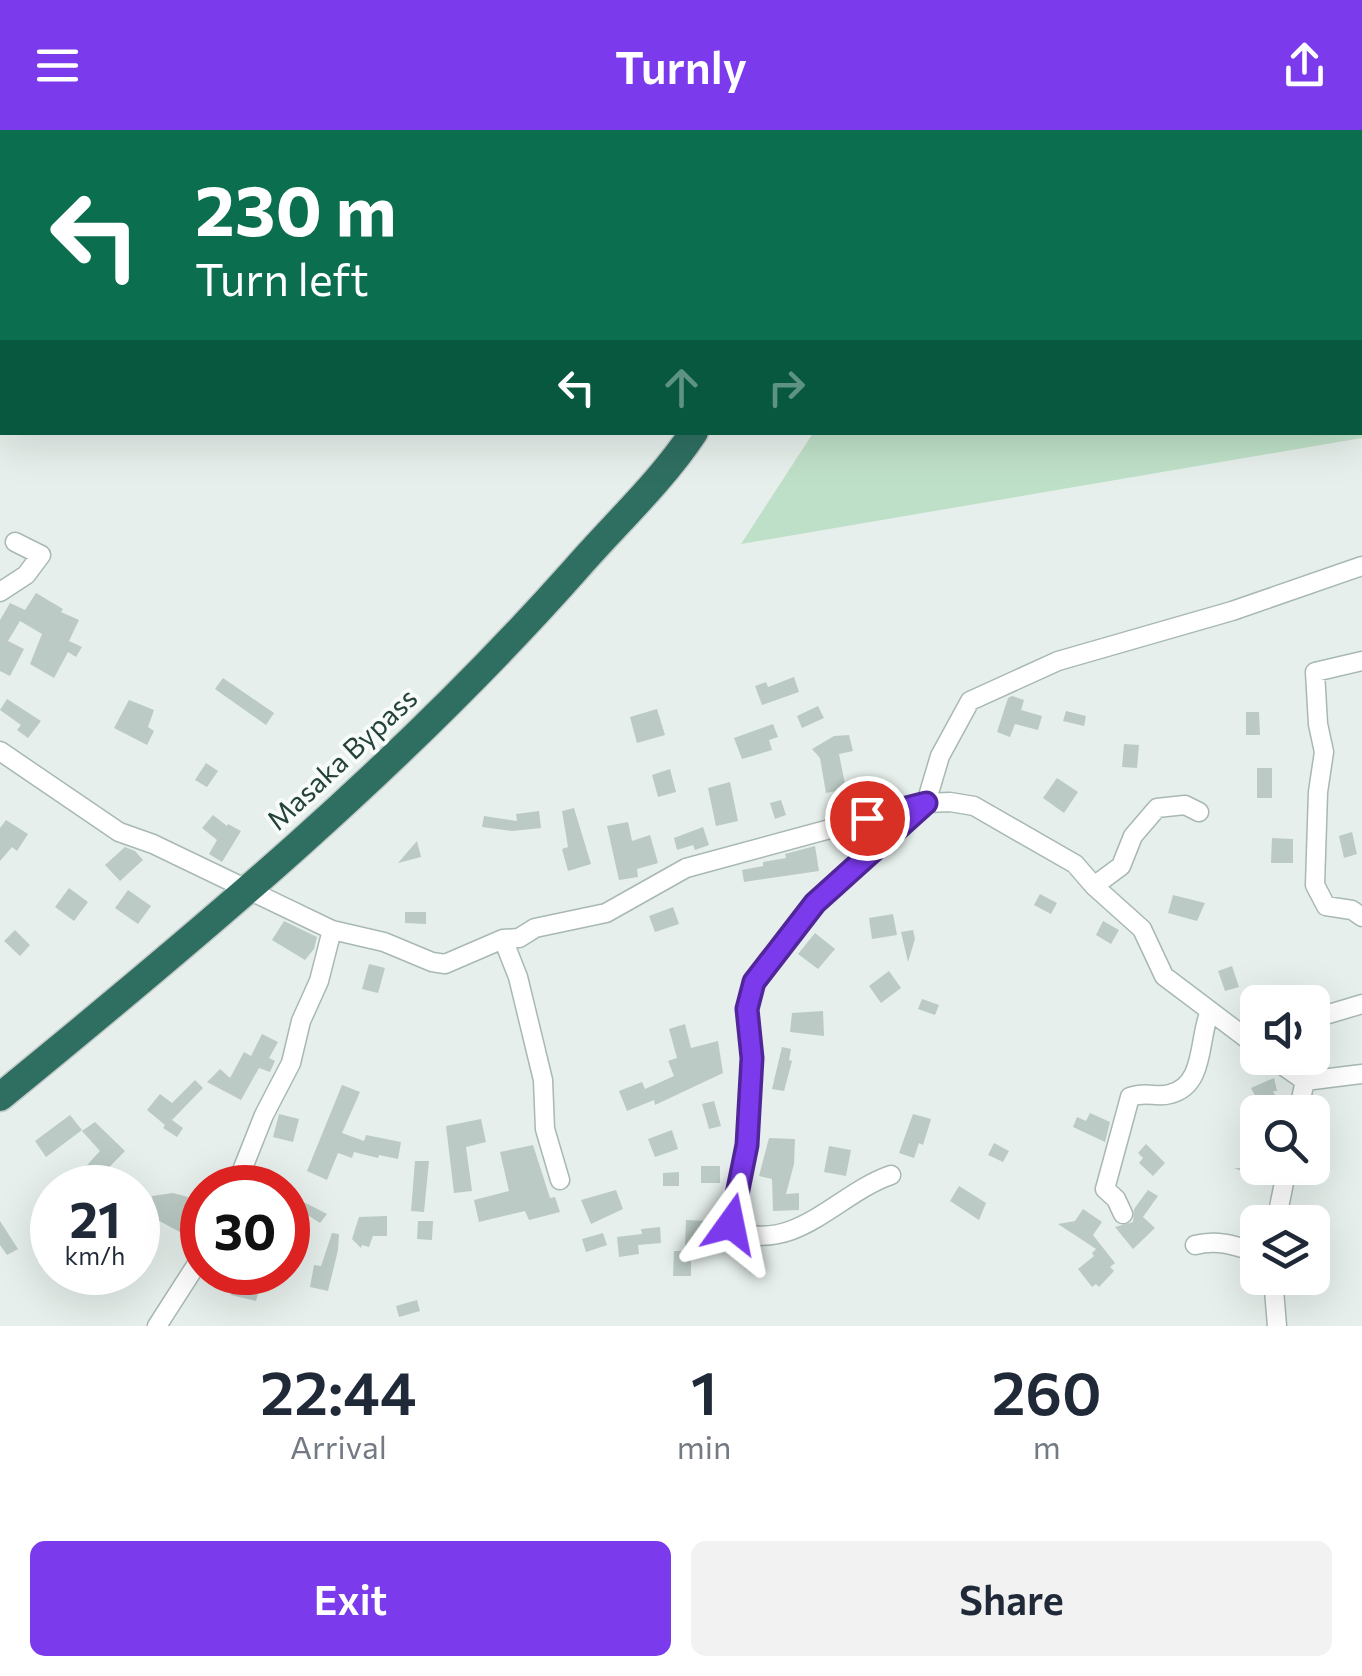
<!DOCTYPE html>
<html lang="en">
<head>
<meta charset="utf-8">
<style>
  body { margin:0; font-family:Commissioner,sans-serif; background:#f2f2f3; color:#1f2937; height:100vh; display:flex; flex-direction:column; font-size:38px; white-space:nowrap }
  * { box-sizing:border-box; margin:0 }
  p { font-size:32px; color:#747a83 }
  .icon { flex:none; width:55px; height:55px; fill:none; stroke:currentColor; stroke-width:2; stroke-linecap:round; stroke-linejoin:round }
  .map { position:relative; height:1196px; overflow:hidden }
  .drawer { display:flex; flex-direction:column; background:#fff; flex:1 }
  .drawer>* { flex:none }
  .top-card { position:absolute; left:0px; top:0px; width:1362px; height:305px; box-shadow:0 10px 40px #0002; background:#0b6e4f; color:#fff; overflow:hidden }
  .buttons { position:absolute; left:1240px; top:855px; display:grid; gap:20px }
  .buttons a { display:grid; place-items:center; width:90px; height:90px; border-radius:15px; background:#fff; box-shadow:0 10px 40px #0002; font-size:50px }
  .speed { position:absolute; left:30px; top:1035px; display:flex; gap:20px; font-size:50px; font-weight:700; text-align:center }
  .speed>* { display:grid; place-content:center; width:130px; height:130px; border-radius:50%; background:#fff; box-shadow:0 10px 40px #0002; line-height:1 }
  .speed small { font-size:25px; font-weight:400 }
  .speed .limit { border:15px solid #d22; background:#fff; color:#111 }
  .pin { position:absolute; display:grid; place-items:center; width:85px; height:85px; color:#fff; margin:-42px; border:5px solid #fff; border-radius:50%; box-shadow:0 2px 10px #0007 }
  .me { position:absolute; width:110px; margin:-55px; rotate:12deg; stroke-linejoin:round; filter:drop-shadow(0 0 8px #0008) }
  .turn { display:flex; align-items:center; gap:35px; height:210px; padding:0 30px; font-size:45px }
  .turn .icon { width:130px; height:130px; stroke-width:2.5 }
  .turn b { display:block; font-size:70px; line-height:85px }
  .lanes { display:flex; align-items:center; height:95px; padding:0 30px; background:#0003; justify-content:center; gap:50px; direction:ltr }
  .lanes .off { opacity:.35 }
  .eta { display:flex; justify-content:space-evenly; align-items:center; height:170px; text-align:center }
  .eta b { font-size:60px; font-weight:600; line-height:70px }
  .cta { display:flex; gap:20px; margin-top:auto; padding:20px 30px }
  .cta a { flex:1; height:115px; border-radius:15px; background:#7c3aed; color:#fff; font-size:40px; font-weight:600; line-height:115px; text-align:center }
  .cta a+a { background:#f2f2f3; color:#1f2937 }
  header { display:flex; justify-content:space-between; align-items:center; height:130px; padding:0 30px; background:#7c3aed; color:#fff; font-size:45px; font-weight:600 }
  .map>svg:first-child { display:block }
  .green { fill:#bfe0c8 }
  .building { fill:#bbcac4 }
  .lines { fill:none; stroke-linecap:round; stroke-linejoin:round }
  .minor-casing { stroke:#a8b8b2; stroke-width:21 }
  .highway-casing { stroke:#c2cac8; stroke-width:31 }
  .minor { stroke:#fff; stroke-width:18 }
  .highway { stroke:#2f6f62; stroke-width:28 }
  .route-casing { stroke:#51269a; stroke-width:25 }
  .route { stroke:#7c3aed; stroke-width:18 }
  .labels { text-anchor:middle; stroke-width:8; stroke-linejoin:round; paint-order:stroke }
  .street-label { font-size:28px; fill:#24423a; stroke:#f7fbf9 }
</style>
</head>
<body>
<header><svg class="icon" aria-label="menu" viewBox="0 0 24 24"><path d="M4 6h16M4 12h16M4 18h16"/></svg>Turnly<svg class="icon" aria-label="share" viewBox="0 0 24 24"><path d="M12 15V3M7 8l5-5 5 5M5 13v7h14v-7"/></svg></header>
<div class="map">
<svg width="1362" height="1196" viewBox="0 0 1362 1196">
  <rect width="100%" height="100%" fill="#e6efeb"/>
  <!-- green -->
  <path class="green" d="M1362,0V308L741,414L813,303L1360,302V2H1349Z"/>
  <!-- building -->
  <path class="building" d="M36,463L63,479L61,482L79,490L69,511L82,517L76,527L68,522L54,548L30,534L42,504L20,491L8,511L24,519L10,546L0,541V490L10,473L25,480Z
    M794,547L799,562L762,575L755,556L766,552L768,557Z
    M223,548L274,583L266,595L215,559Z
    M1012,566L1024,570L1021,580L1042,586L1038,600L1015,594L1010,607L997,602L1008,568Z
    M7,569L41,591L28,608L17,600L21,595L0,580Z
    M129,570L154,580L148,597L154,601L147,615L114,598Z
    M818,576L824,588L802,598L797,586Z
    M657,579L665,605L637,613L630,587Z
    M1066,581L1086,586L1084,596L1063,591Z
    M1246,582H1259L1260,605H1246Z
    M773,594L778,607L769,610L772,620L742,629L734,608Z
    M849,605L853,621L839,624L846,659L826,663L820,628L812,619L834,606Z
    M1124,614L1139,615L1137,638L1122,637Z
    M206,633L218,641L207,657L195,650Z
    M1257,638H1272V668H1257Z
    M670,639L676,662L658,667L652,645Z
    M1057,648L1078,662L1064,683L1043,668Z
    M730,652L738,691L716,696L708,658Z
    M781,670L786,685L775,689L770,673Z
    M574,678L591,734L568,741L562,719L568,717L562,681Z
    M539,681L541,698L512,701L482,697L484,686L517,691L516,684Z
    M213,685L227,696L228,694L241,701L222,732L209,724L217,710L202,698Z
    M6,690L28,704L17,721L12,717L0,731V698Z
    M628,692L632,711L650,705L658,733L637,739L638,747L619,750L607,696Z
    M703,697L709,715L695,720L693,715L677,720L674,708Z
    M1352,702L1357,724L1344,728L1339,706Z
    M1272,708L1293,709V733H1271Z
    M417,711L421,727L398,733Z
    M815,716L819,741L744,752L742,740L763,736V732L786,728L785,724Z
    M125,717L135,721L143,730L120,751L105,735Z
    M69,758L88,772L74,791L55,777Z
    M128,760L151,776L138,794L115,778Z
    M1040,764L1057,773L1051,784L1034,775Z
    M1173,765L1205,773L1197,791L1168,783Z
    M673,777L679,794L655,802L649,786Z
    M405,782H426V794L405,793Z
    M893,784L897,805L872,809L869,788Z
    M284,791L317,807L314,819L305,830L272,810Z
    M1103,791L1119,800L1111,814L1096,805Z
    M15,800L30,815L20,826L4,811Z
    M913,800L915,809L908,832L901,802Z
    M815,803L835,819L818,839L798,824Z
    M369,834L385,838L378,863L362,859Z
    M1232,836L1239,857L1225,861L1218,841Z
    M889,841L901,858L881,873L869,856Z
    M922,869L939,875L935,885L918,879Z
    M823,881L824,906L790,902L792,883Z
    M685,894L691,918L718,911L723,943L655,975L654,970L627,981L619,961L642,952L645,959L674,946L668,931L677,928L669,899Z
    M262,904L278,912L269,928L275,931L270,942L259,938L241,970L207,952L220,939L230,948L244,922L251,926Z
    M782,917L791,919L789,930L792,931L784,961L772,959Z
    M1274,948L1277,961H1273L1276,967L1260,975L1251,958Z
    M195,950L203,958L172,990L183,998L177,1007L163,998L165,995L147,980L160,964L172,973Z
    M342,955L360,962L342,1003L364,1011L366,1005L401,1012L398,1029L379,1025L378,1028L354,1022L352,1028L338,1023L327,1050L307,1041Z
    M714,971L721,996L709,999L702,974Z
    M1090,983L1110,992L1105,1012L1073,997L1077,987L1086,991Z
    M279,984L299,989L293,1012L273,1007Z
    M913,984L931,989L923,1015L919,1013L914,1028L899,1023Z
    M70,985L82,1000L46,1027L35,1011Z
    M481,989L486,1012L466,1017L472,1061L454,1063L446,996Z
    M95,992L125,1021L89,1058L77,1046L100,1021L82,1001Z
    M672,1000L678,1019L655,1027L648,1009Z
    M769,1008L795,1009L794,1034L786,1064L799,1063V1080L773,1081L772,1049L759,1046Z
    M994,1013L1009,1021L1003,1032L988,1025Z
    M1146,1014L1165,1033L1153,1046L1139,1033L1143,1028L1138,1023Z
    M533,1015L550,1068L555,1067L560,1082L529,1090L525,1081L479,1092L474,1070L509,1061L500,1022Z
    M829,1016L851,1020L846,1046L824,1042Z
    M415,1031H429L424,1082L411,1081Z
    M701,1036H720V1053H701Z
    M1234,1038H1263L1273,1042L1271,1053Z
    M679,1042V1056H663V1043Z
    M959,1056L986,1073L979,1090L950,1071Z
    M616,1060L623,1079L591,1094L581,1070Z
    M1148,1060L1158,1066L1143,1087L1155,1098L1133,1119L1115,1097L1133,1092L1134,1079Z
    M173,1063L188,1067L182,1086L202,1098V1114L152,1087L154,1081L152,1066Z
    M296,1068L327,1084L320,1093L292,1075Z
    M1083,1079L1102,1092L1093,1105L1115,1133L1110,1137L1114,1141L1099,1157L1096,1154L1092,1157L1078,1139L1094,1126L1092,1123L1096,1119L1058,1094L1075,1091Z
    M387,1086V1106H373L369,1117L362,1115L361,1118L352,1109L359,1087Z
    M686,1090L708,1091L707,1117H685Z
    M0,1091L18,1119L7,1125L0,1115Z
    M418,1091H433L432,1110L417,1109Z
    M660,1097L661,1113L638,1115L639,1124L619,1127L617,1107L642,1104L641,1099Z
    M332,1103L339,1104L338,1120L328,1161L310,1157L314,1135L321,1136Z
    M603,1103L607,1115L586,1122L582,1109Z
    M674,1121H691V1146H673Z
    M65,1142H97L84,1160Z
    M237,1142H264L256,1171L231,1165Z
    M417,1170L420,1181L399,1187L396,1176Z"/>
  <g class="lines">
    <defs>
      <path id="minor" d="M684,0V2
        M0,462L26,445L41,425L15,412
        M1362,531L1315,542L1318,594L1324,622L1318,662L1315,755L1326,776L1352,780L1362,787
        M0,621L119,702L153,714L332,800L384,812L432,832L445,834L503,809L519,808L535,798L606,783L686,738L926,673L950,672L974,676L1075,734L1094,756L1121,736L1133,706L1157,678L1185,675L1199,682
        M1094,756L1142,799L1164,846L1258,917
        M503,809L518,847L543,950L545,999L560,1050
        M1312,889L1362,874
        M1272,928L1305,951L1362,944
        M1298,982L1305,951
        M891,1045C838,1063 797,1123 735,1101L730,1086L747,1015L752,928L747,879L754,852L815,773L926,673L940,626L970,571L1058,531L1232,481L1362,436
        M235,1058L264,985L291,933L301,891L319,851L332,800
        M1123,1084L1116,1069L1105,1059L1130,967C1147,961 1156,968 1170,964C1206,955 1198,908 1210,881
        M1276,1092L1287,1038
        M1195,1115C1218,1109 1236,1116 1258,1123
        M1273,1148L1277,1196
        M157,1196L202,1126"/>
      <path id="highway" d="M886,2L888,0
        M0,967C202,802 402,635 575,440C614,395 661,352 694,302"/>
    </defs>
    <!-- minor casing -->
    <use href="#minor" class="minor-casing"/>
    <!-- highway casing -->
    <use href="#highway" class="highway-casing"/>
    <!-- minor -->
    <use href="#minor" class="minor"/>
    <!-- highway -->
    <use href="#highway" class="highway"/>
  </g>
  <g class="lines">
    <defs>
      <path id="route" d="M731,1094L747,1015L752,928L747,879L754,852L815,773L926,673L867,688"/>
    </defs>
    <!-- route casing -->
    <use href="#route" class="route-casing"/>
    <!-- route -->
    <use href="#route" class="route"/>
  </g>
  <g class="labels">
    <!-- street labels -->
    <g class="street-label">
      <text transform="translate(342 629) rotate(-43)" y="10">Masaka Bypass</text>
    </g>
  </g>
</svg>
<div class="buttons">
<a><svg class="icon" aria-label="sound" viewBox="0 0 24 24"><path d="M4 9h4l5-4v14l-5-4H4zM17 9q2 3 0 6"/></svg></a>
<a><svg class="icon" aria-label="search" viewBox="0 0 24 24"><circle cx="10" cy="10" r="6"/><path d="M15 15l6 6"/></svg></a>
<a><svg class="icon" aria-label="layers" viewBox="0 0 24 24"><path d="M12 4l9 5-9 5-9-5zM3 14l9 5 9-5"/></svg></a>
</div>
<div class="speed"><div>21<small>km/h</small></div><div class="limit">30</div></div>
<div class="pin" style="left:867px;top:688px;background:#d93025"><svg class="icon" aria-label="arrive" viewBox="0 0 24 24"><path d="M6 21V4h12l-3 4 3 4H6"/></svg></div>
<svg class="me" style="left:731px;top:1094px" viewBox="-20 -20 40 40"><path d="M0-17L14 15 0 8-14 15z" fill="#7c3aed" stroke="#fff" stroke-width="4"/></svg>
<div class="top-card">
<div class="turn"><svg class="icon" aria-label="left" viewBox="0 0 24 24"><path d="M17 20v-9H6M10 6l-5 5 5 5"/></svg><div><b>230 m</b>Turn left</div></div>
<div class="lanes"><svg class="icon" aria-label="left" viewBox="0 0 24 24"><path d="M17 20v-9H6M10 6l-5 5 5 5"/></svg><svg class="icon off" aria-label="ahead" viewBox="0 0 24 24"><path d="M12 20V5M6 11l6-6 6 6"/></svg><svg class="icon off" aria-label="right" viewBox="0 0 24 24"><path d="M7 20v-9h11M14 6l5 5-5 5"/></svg></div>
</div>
</div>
<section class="drawer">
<div class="eta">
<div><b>22:44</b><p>Arrival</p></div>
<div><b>1</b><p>min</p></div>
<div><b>260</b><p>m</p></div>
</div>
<div class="cta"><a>Exit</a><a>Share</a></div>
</section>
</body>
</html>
